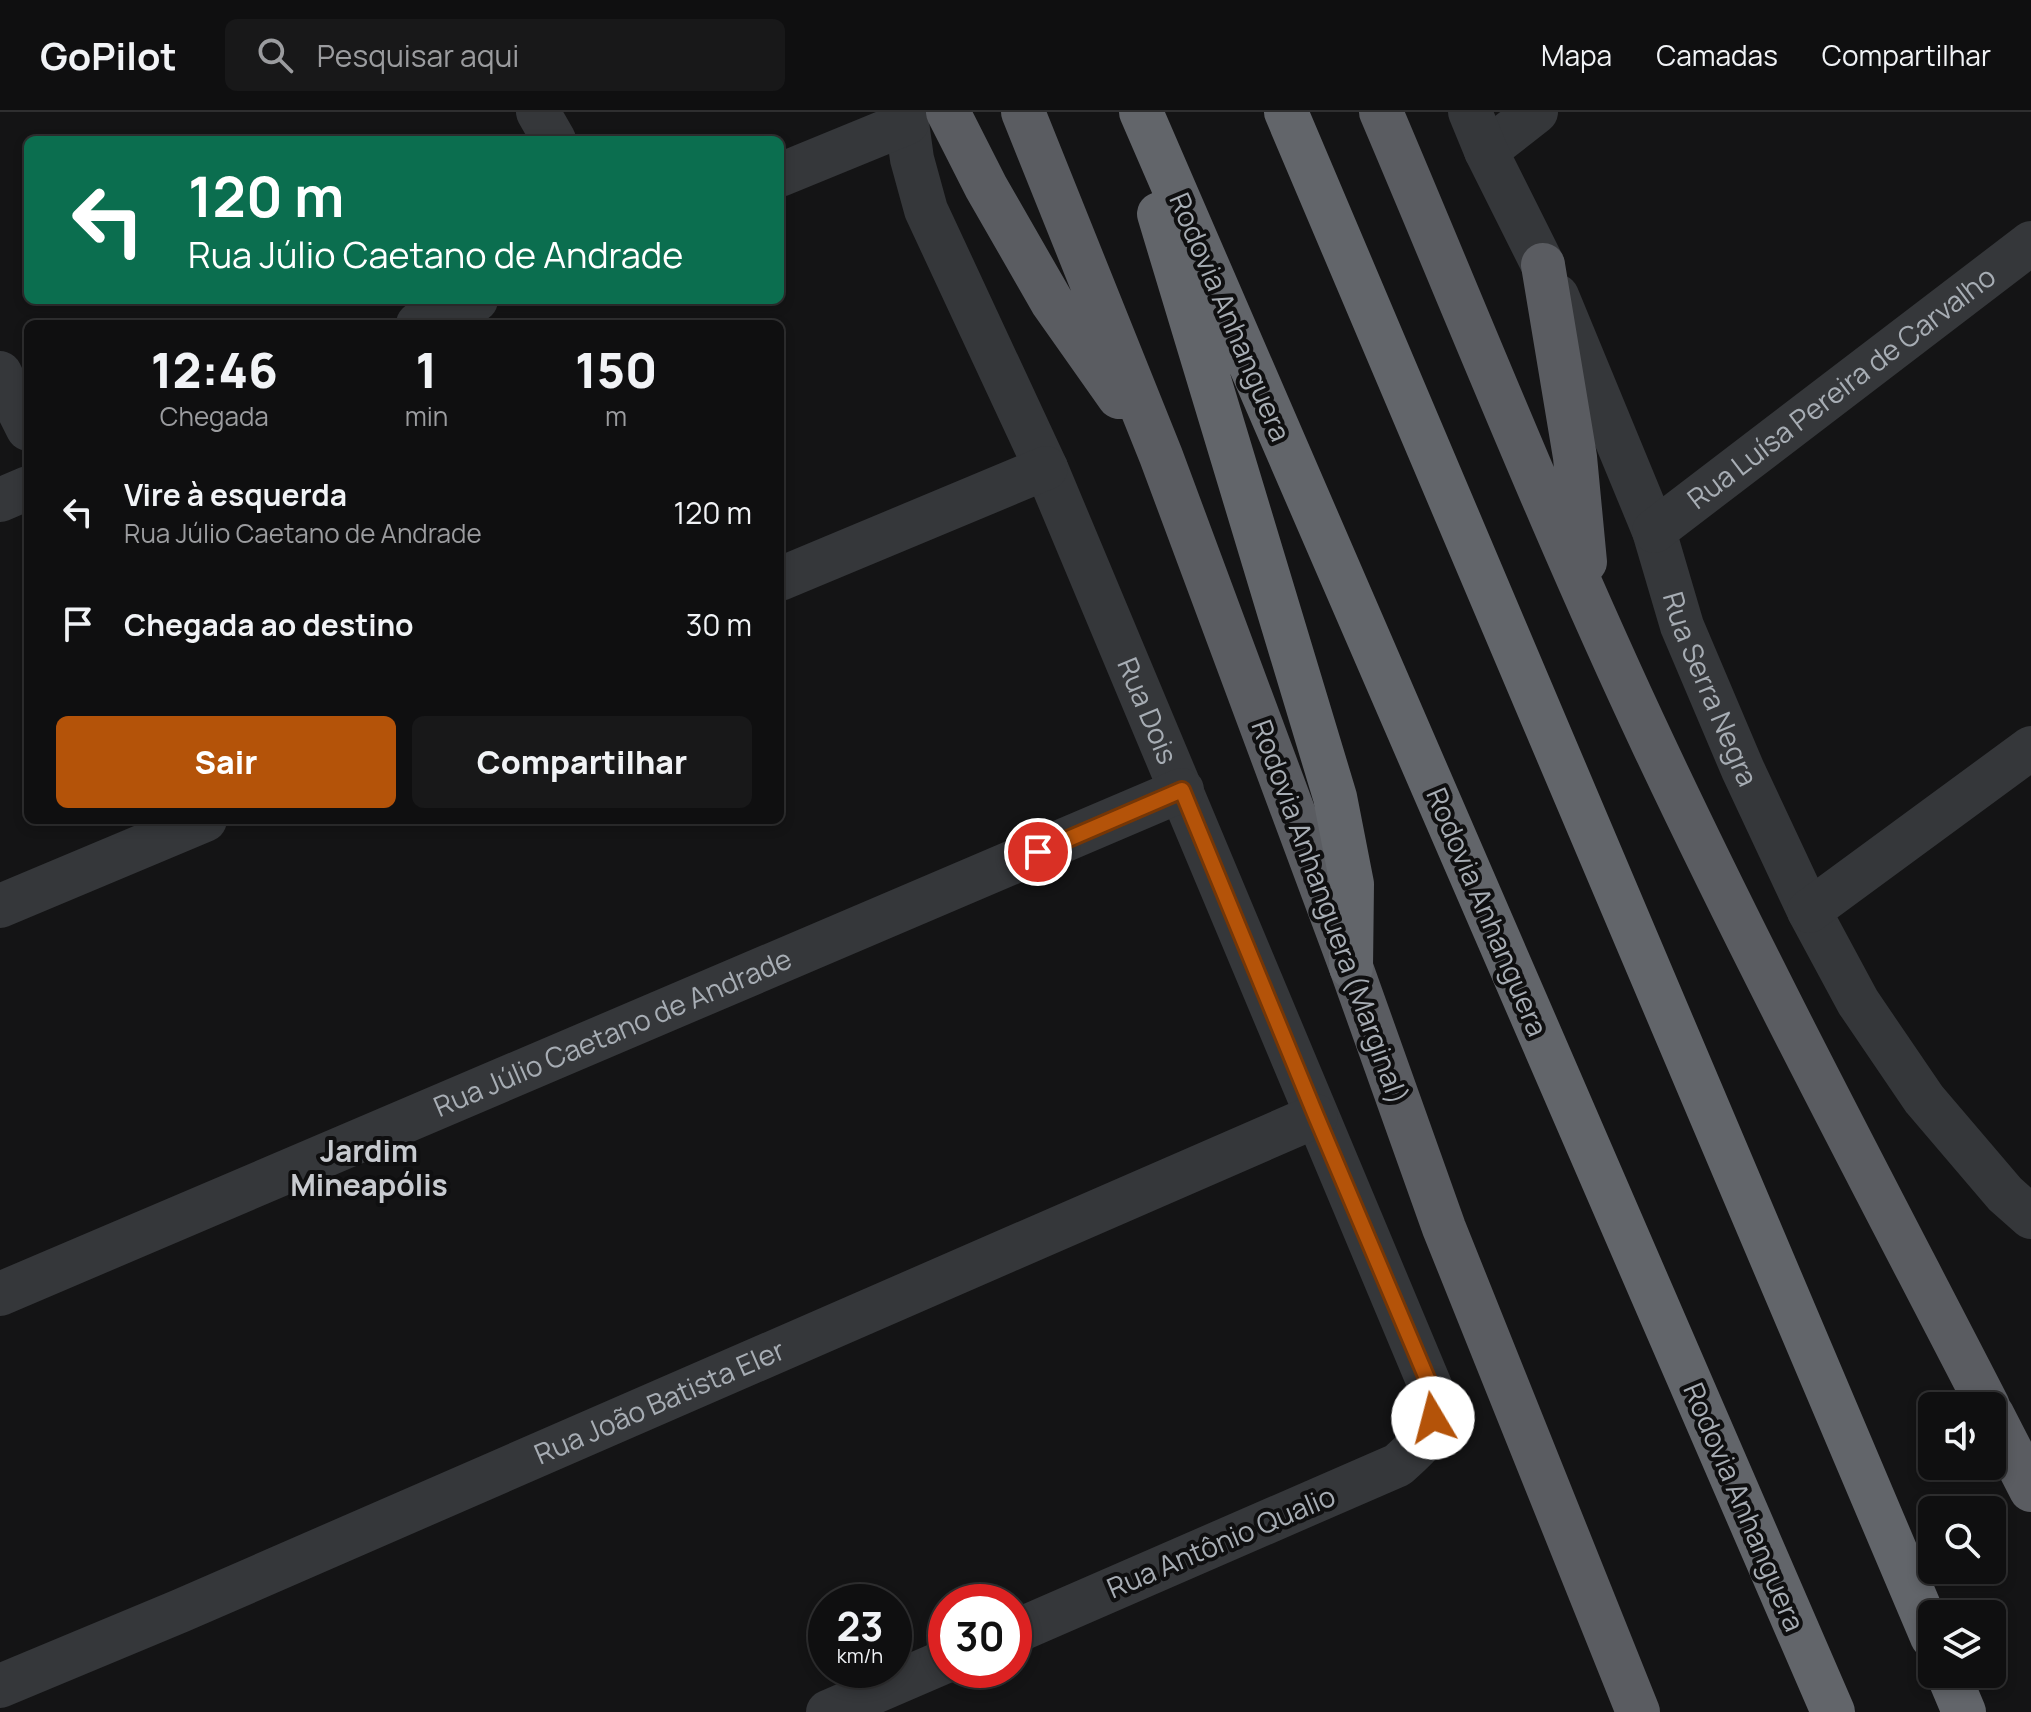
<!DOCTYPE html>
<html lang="pt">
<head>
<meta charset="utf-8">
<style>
  body { margin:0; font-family:Manrope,sans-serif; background:#181819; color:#f1f3f6; height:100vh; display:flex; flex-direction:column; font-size:30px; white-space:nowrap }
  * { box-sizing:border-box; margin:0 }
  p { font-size:26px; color:#9b9c9f }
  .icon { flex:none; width:44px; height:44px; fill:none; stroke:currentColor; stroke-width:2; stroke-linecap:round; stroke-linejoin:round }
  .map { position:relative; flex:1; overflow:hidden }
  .details { position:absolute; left:24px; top:208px; width:760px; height:504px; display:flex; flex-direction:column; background:#0f0f10; border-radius:12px; box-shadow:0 4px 12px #0003,0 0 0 2px #2f2f30 }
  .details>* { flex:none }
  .hud { position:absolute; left:24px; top:24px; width:760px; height:168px; border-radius:12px; box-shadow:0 4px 12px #0003,0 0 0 2px #2f2f30; background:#0b6e4f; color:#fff; overflow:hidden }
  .tools { position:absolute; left:1918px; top:1280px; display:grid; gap:16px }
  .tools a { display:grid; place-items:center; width:88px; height:88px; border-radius:12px; background:#0f0f10; box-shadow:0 4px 12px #0003,0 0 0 2px #2f2f30; font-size:40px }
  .speed { position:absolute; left:808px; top:1472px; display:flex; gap:16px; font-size:40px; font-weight:700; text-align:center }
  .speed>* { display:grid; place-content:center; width:104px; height:104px; border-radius:50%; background:#0f0f10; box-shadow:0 4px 12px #0003,0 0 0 2px #2f2f30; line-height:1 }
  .speed small { font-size:20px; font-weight:400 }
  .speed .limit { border:12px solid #d22; background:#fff; color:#111 }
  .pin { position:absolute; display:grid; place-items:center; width:68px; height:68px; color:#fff; margin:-34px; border:4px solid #fff; border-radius:50%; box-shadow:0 2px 8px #0007 }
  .me { position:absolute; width:88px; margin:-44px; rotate:352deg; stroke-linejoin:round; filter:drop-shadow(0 0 6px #0008) }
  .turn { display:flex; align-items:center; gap:28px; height:168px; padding:0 32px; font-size:36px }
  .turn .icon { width:104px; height:104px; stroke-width:2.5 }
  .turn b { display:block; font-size:56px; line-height:68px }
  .eta { display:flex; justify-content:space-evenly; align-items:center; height:136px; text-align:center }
  .eta b { font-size:48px; font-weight:800; line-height:56px }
  .button { display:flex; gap:16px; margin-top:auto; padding:16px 32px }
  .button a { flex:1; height:92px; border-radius:12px; background:#b45309; color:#fff; font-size:32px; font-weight:800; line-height:92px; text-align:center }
  .button a+a { background:#181819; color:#f1f3f6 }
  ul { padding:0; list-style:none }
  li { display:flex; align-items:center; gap:24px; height:112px; padding:0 32px }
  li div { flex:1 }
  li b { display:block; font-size:30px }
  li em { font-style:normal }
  header { display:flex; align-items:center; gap:48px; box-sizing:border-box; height:112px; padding:0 40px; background:#0f0f10; border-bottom:2px solid #2f2f30 }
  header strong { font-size:38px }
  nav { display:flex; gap:44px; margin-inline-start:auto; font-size:28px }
  .search { width:560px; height:72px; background:#181819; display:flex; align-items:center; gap:20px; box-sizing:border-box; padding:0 28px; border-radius:12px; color:#9b9c9f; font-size:30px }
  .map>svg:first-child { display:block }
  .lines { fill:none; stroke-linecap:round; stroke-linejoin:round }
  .minor { stroke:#35373a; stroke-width:44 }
  .tertiary { stroke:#35373a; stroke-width:44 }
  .trunk { stroke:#5a5c61; stroke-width:44 }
  .motorway { stroke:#62656a; stroke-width:44 }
  .route-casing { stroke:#753606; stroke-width:20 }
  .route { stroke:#b45309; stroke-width:14 }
  .labels { text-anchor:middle; stroke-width:8; stroke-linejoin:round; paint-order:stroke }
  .street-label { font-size:28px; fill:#a7adb4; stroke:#0f0f10 }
  .neighbourhood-label { font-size:30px; font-weight:bold; fill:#c8cbd0; stroke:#0f0f10 }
</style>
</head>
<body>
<header>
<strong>GoPilot</strong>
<div class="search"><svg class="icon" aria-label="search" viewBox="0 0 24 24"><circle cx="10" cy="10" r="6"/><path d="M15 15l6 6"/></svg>Pesquisar aqui</div>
<nav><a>Mapa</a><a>Camadas</a><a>Compartilhar</a></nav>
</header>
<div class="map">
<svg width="2031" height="1600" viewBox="0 0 2031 1600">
  <rect width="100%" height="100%" fill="#141415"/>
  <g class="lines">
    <!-- minor -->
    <g class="minor">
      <path d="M538,0L554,28"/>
      <path id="s1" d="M908,0L907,11L912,47L926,98L1046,356L1431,1276C1434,1320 1430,1324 1398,1353L1014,1520"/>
      <path d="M1486,39L1536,0"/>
      <path d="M780,63L907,11"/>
      <path id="s2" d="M1557,184L1654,419L1682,514L1743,658L1809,799L1858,890L1924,987L2005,1082L2031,1105"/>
      <path d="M418,212L476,188"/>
      <path d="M0,261L28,317"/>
      <path d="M0,388L28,376"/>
      <path id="s3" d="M1654,419L2031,131"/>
      <path d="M780,467L1046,356"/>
      <path d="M0,794L205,708"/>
      <path d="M1809,799L2031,636"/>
      <path id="s4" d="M0,1182L1182,678"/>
      <path id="s5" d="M0,1574L180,1499L1316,1004"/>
      <path d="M828,1600L946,1549"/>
    </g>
    <!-- tertiary -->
    <path class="tertiary" d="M1470,0L1486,39L1543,153"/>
    <!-- trunk -->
    <path class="trunk" d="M948,0L986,75L1052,190L1119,285
      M1023,0L1161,344L1351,855L1444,1116L1638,1600
      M1381,0C1471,212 1556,426 1654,634C1759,857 1875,1075 1988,1294
      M1543,153L1575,345L1585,450
      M1992,1302L2031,1378"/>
    <!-- motorway -->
    <path class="motorway" d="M1141,0L1833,1600
      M1286,0L1932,1525
      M1159,102L1335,685L1352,772L1351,855
      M1948,1562L1964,1600"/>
  </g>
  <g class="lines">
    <defs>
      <path id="route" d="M1038,740L1182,678L1316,1004L1431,1276L1433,1306"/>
    </defs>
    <!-- route casing -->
    <use href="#route" class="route-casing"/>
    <!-- route -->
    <use href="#route" class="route"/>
  </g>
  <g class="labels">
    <!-- street labels -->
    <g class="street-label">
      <text transform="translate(1230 205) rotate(67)" y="10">Rodovia Anhanguera</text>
      <text dy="10" stroke="none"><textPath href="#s3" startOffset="236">Rua Luísa Pereira de Carvalho</textPath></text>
      <text dy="10" stroke="none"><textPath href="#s2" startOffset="422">Rua Serra Negra</textPath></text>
      <text dy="10" stroke="none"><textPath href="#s1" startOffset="648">Rua Dois</textPath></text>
      <text transform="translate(1330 800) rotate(70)" y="10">Rodovia Anhanguera (Marginal)</text>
      <text transform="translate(1487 800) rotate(67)" y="10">Rodovia Anhanguera</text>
      <text dy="10" stroke="none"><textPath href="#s4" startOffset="666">Rua Júlio Caetano de Andrade</textPath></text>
      <text dy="10" stroke="none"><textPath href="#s5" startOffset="718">Rua João Batista Eler</textPath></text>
      <text transform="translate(1744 1395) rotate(67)" y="10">Rodovia Anhanguera</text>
      <text transform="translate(1221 1430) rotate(-23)" y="10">Rua Antônio Qualio</text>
    </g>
    <!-- neighbourhood labels -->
    <g class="neighbourhood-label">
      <text x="369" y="1050">Jardim<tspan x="369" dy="34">Mineapólis</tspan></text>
    </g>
  </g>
</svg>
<div class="tools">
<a><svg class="icon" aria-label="sound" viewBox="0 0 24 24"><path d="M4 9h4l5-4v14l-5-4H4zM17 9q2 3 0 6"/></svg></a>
<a><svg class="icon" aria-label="search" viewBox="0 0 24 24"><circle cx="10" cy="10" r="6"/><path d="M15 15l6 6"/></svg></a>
<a><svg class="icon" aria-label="layers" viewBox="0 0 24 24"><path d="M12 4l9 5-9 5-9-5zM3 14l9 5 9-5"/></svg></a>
</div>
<div class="speed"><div>23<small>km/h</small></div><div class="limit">30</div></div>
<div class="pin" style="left:1038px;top:740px;background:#d93025"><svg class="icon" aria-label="arrive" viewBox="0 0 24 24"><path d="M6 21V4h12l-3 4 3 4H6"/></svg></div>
<svg class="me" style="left:1433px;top:1306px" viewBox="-20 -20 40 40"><circle r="19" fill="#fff"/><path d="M0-13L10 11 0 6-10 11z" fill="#b45309"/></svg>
<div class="hud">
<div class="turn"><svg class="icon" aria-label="left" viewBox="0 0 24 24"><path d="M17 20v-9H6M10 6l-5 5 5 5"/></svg><div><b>120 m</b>Rua Júlio Caetano de Andrade</div></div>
</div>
<section class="details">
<div class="eta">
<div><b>12:46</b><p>Chegada</p></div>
<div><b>1</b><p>min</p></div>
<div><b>150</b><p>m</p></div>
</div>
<ul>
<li><svg class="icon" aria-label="left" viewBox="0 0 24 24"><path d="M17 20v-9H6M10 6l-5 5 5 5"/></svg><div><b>Vire à esquerda</b><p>Rua Júlio Caetano de Andrade</p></div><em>120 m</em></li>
<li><svg class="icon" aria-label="arrive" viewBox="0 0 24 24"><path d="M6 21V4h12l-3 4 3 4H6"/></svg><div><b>Chegada ao destino</b></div><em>30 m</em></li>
</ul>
<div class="button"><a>Sair</a><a>Compartilhar</a></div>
</section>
</div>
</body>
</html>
